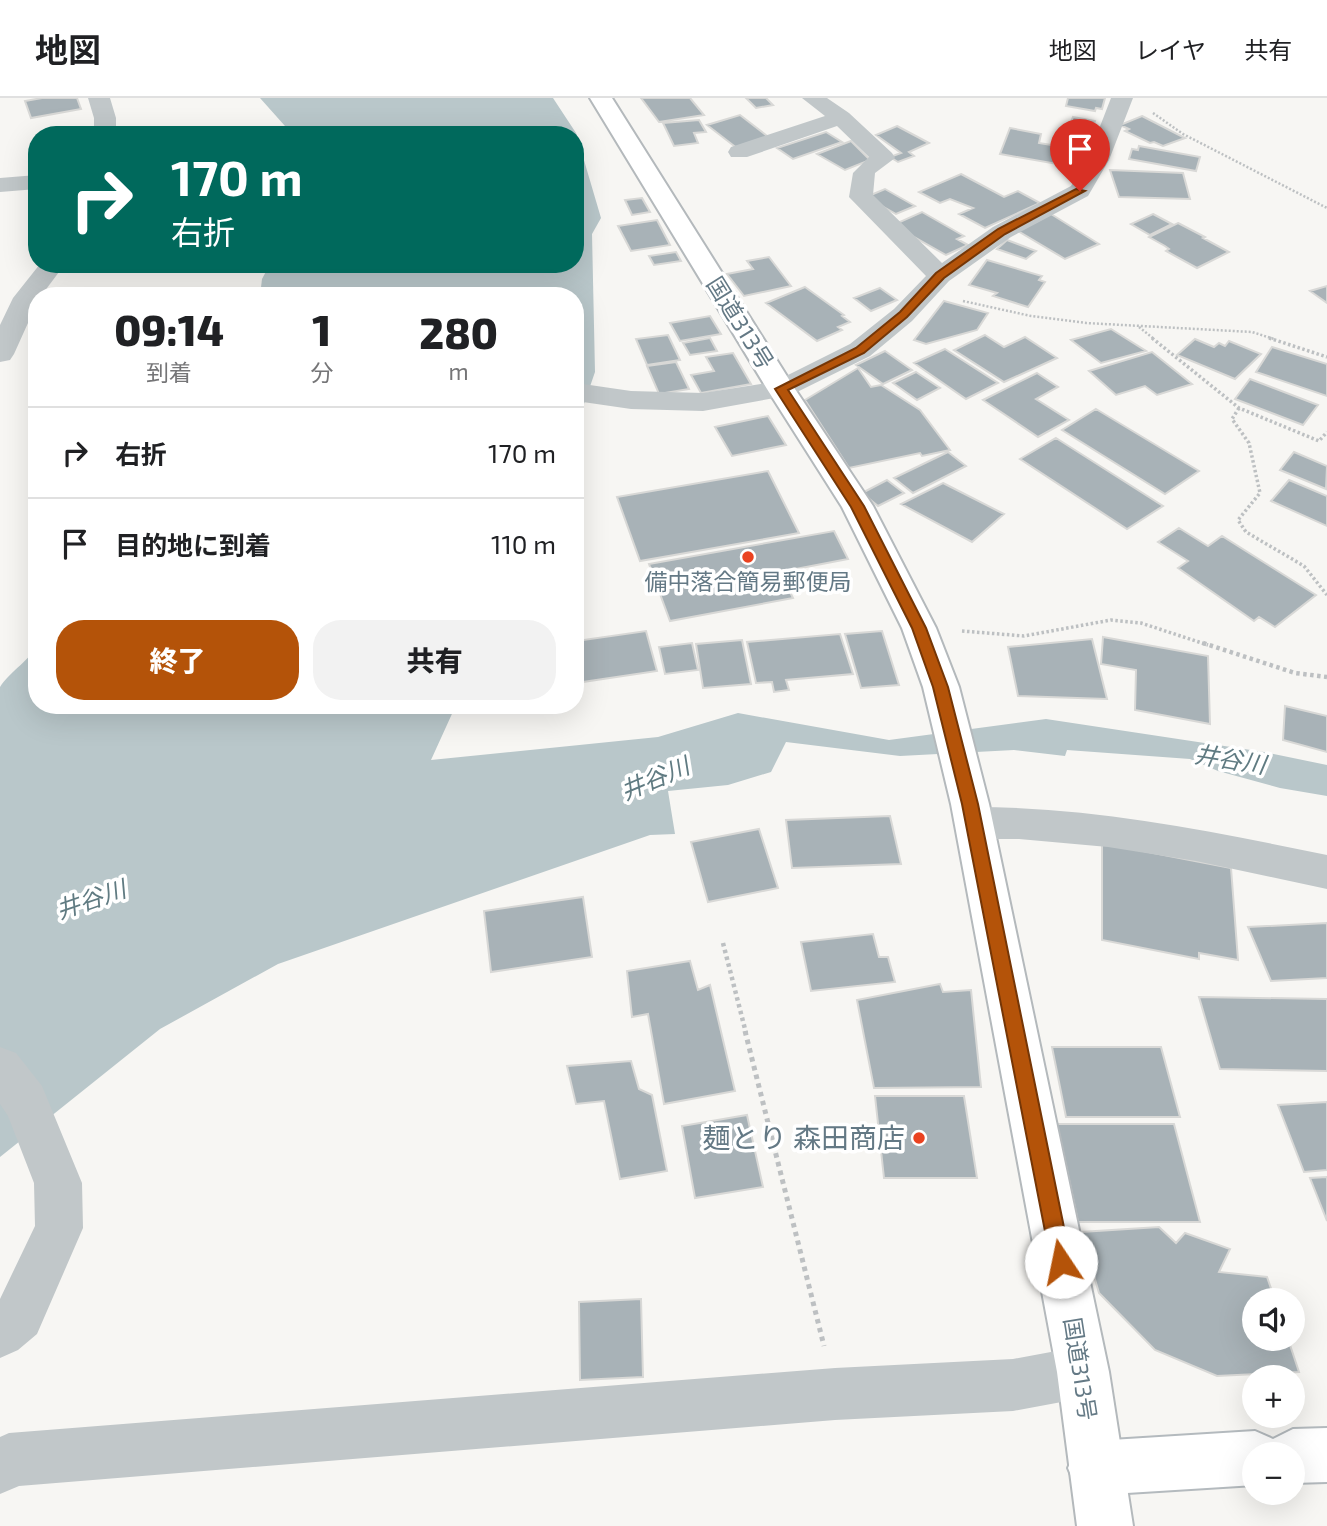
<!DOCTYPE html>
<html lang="ja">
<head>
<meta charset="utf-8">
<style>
  body { margin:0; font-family:"Exo 2","Noto Sans JP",sans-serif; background:#f2f2f2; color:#202124; height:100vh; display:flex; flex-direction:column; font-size:26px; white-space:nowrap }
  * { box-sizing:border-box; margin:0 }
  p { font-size:23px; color:#757577 }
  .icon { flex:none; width:38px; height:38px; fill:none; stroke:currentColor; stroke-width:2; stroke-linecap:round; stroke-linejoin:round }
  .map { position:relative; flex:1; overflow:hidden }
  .drawer { position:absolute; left:28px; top:189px; width:556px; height:427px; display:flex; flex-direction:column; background:#fff; border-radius:28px; box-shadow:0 7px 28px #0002 }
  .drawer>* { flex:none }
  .guide { position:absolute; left:28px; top:28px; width:556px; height:147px; border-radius:28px; box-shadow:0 7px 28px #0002; background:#00695c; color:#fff; overflow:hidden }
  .fabs { position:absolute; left:1242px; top:1190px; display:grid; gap:14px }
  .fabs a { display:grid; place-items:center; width:63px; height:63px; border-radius:50%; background:#fff; box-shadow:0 7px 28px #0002; font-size:35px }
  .pin { position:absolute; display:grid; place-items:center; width:60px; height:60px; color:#fff; margin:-72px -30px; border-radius:50% 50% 50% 0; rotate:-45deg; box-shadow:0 0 7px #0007 }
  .pin .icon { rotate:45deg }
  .me { position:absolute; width:77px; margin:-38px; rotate:349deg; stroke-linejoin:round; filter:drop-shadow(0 0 5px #0008) }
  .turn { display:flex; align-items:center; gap:24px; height:147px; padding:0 28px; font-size:32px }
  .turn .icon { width:91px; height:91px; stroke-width:2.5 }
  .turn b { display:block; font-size:49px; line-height:60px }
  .eta { display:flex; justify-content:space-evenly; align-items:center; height:119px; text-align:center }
  .eta b { font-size:42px; font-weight:800; line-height:49px }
  .cta { display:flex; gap:14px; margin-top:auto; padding:14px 28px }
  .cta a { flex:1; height:80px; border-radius:28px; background:#b45309; color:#fff; font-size:28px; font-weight:800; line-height:80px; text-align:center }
  .cta a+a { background:#f2f2f2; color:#202124 }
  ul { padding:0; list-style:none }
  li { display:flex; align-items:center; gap:21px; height:91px; padding:0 28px; border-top:2px solid #e0e0e0 }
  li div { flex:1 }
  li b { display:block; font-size:26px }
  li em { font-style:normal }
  header { display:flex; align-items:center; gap:42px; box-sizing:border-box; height:98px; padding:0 35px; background:#fff; border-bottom:2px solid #e0e0e0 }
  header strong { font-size:33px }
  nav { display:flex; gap:38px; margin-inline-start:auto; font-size:24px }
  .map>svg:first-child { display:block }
  .water { fill:#b9c7ca }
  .building { fill:#a8b2b7; stroke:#d8d8d6; stroke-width:2 }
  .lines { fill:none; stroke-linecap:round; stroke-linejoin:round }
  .secondary-casing { stroke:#b4babe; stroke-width:4 }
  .highway-casing { stroke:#b4b9bc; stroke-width:4 }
  .path-far3 { stroke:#bdc0c2; stroke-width:2.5; stroke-dasharray:2 2; stroke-linecap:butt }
  .path-far2 { stroke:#bdc0c2; stroke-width:3.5; stroke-dasharray:2.5 2.5; stroke-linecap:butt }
  .path-far1 { stroke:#bdc0c2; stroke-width:4.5; stroke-dasharray:3.5 3.5; stroke-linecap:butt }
  .path { stroke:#bdc0c2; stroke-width:5; stroke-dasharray:4.5 4.5; stroke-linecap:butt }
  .street { fill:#c1c7c9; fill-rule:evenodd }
  .secondary { fill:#fff; fill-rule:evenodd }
  .highway { fill:#fff; fill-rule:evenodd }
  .route { fill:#b45309; stroke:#753606; stroke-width:2 }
  .poi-dot { fill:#ea4220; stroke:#fff; stroke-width:2.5 }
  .labels { text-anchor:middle; stroke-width:7; stroke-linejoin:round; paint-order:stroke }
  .street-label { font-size:23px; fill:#647985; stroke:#fff }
  .poi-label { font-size:23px; fill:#647985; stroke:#fff }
  .water-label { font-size:24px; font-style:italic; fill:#607b82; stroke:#fff }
  .near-poi-label { font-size:28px; fill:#647985; stroke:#fff; text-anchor:end }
</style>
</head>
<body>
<header>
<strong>地図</strong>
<nav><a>地図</a><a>レイヤ</a><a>共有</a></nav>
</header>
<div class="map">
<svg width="1327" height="1428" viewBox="0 0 1327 1428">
  <rect width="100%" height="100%" fill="#f7f6f3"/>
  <!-- water -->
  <path class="water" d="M260,0H553L576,35L601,120L592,136L595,274L576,329V198H260L262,181L270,166H576V37H293Z
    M37,546V607H456L431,662L658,639L738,615L889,642L1046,621L1264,654L1327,667V698L1280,690L1218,673L1190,661L1067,652L1065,658L1014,652L900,658L786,644L771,674L728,687L668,693L675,736L650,737L278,866L160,931L0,1059V589C9,574 33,560 37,546Z"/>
  <!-- building -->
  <path class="building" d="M42,0H77L81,11L31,20L25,3Z
    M641,0H690L704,17L659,24Z
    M746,0H766L773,7L756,10Z
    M1068,0H1105L1102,11L1096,10L1095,13L1066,8Z
    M740,17L771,41L738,51L707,27Z
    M1142,18L1185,40L1163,48L1154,44L1150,45L1125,33L1129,31L1120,27Z
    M1073,19L1095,23L1092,32L1079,30L1081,26L1071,24Z
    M699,22L706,34L694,35L698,45L674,48L663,25Z
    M897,28L929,45L909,54L914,58L898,64L890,59L901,55L876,37Z
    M1010,30L1041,36L1039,45L1081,52L1074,69L1000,56Z
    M826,34L842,44L793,61L777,50Z
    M851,43L870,62L845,72L817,56Z
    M1139,48L1200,59L1196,73L1129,61L1132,51L1138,52Z
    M1110,72L1183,75L1190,101L1119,99Z
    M961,76L1004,99L1018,93L1040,105L985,130L959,116L973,110L950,101L940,105L919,94Z
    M885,91L915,108L896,116L866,99Z
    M642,100L650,114L632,117L625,102Z
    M922,114L964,138L957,141L968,147L946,157L893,127Z
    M1051,116L1099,146L1065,161L1018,133Z
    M1153,116L1172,126L1150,137L1131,126Z
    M657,122L670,147L631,153L618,128Z
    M1178,125L1205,139L1203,140L1229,154L1197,170L1166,153L1169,151L1165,148L1149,139Z
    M1007,142L1036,153L1026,161L997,151Z
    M676,154L681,163L654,167L649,158Z
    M769,159L791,188L744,198L727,176L753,171L747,163Z
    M987,162L1042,178L1039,182L1045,184L1028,209L993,198L997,195L969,187Z
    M1327,188V205L1310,193Z
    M805,189L844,217L842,218L850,224L838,229L842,232L817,243L766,205Z
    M880,190L897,202L871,213L854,200Z
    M944,203L988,215L977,232L926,246L914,242Z
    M710,218L721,236L680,243L670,225Z
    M1111,231L1146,253L1101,265L1071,242Z
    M668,237L680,262L647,267L636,241Z
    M985,237L1004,249L1025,239L1057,260L1004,284L954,252Z
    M710,240L717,253L690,257L683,245Z
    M1195,241L1214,249L1219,245L1225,248L1229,243L1261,256L1235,281L1177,257Z
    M1272,249L1327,266V298L1256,274Z
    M945,251L998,285L966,301L914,265Z
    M885,253L912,272L883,286L856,267Z
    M1152,254L1192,286L1157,297L1145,288L1116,297L1089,273Z
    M733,255L751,286L701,295L691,277L714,273L706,259Z
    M676,264L689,291L659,296L647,268Z
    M858,270L871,289L881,287L920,312L950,352L922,358L920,355L849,370L805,302Z
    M916,274L940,290L917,302L893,285Z
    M1037,275L1058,289L1036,301L1069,322L1038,339L983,302Z
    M1250,281L1318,307L1303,327L1235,301Z
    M1096,311L1199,373L1165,396L1062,332Z
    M768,318L786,347L732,358L715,329Z
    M1056,340L1163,408L1127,431L1020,361Z
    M948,354L966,368L913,395L894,380Z
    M1294,354L1327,368L1326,391L1280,372Z
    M768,373L799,435L640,463L617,399Z
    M887,382L904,395L878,408L862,395Z
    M1289,382L1327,398V428L1271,403Z
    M943,385L1004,416L972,444L901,406Z
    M1179,430L1208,448L1222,438L1316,497L1275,529L1259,519L1254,523L1178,470L1188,463L1158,444Z
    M834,433L848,461L780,474L793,500L670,523L649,466Z
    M646,533L657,573L576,585V543Z
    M882,533L899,587L861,590L845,536Z
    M840,536L853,576L786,582L789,592L774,594L772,584L756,585L747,544Z
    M1103,539L1208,558L1210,626L1135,612L1136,572L1101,566Z
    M1092,541L1107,601L1018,598L1008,549Z
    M742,542L751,586L703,590L696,546Z
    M692,545L698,572L665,576L659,549Z
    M1285,608L1327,618V654L1283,642Z
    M890,718L901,766L792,770L786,722Z
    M759,731L778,790L708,804L691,744Z
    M1102,745L1231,770L1238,862L1199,855V861L1102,842Z
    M583,799L592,859L491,874L484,813Z
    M1327,825V880L1271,883L1248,829Z
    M873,836L879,859H888L895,884L811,893L801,844Z
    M690,863L698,892L710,887L735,993L664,1006L648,916L632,919L627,873Z
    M940,886L943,894L971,892L981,989L874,990L857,902Z
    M1199,899L1327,901V973L1220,971Z
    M1052,949H1161L1180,1019H1066Z
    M631,963L639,991L652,997L667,1073L620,1081L604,1003L576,1006L567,968Z
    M875,998H964L977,1080H884Z
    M1327,1004V1072L1304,1074L1278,1007Z
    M747,1017L763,1089L695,1100L682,1028Z
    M1057,1026H1174L1200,1124H1078Z
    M1327,1079V1123L1310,1080Z
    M1159,1129L1176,1145L1185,1135L1230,1151L1219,1174L1267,1179L1275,1202H1255V1241H1288L1299,1274L1217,1278L1155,1252L1099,1195L1081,1134Z
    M641,1201L643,1279L580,1282L579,1204Z"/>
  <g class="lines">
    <defs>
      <path id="secondary" d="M1327,1330V1384L1293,1385V1356H1255V1387L1095,1397L1076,1389L1068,1370L1076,1351L1095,1343L1255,1333L1273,1341L1293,1331Z"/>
      <path id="highway" d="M590,0H612L795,291L873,408L936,530L959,589L989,706L1109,1274L1133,1428H1077L1057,1274L951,706L923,589L902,530L842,409L767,291Z"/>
    </defs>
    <!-- secondary casing -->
    <use href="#secondary" class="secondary-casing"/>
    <!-- highway casing -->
    <use href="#highway" class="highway-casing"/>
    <!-- path-far3 -->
    <path class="path-far3" d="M1153,15L1183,36L1327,110
      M963,203L1031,218L1086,225L1252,234L1274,241
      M1139,229L1154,241"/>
    <!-- path-far2 -->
    <path class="path-far2" d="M1152,240L1239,310L1319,343L1327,334
      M1269,240L1327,259
      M1239,310L1232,321L1249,345L1260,395L1238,422L1246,434L1304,468L1327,497
      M962,533L1024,538L1111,522L1141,525L1208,547"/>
    <!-- path-far1 -->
    <path class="path-far1" d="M1203,545L1295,575L1327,579
      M723,845L746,935"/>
    <!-- path -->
    <path class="path" d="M745,933L824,1248"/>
    <!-- street -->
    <path class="street" d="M88,0H110L116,20V37H94V20Z
      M802,0H827L849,15L892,55L895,60L875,75L873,97L942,165L993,129L1071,88L1087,62L1111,0H1133L1109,62L1088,98L1011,139L949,183L912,223L870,258L791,297L703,313L631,311L576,303V285L631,293L703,295L774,284L850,246L894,211L926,178L849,99L853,75L869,59L837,28L747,59H731L728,54L731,49L825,18Z
      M37,77V91L0,94V80Z
      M40,166H65L41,198H37V205L14,256L10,262L0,264V227L13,200Z
      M974,709C1094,709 1210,733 1327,757V791L1196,763L1108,749L1019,741H974L960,736L955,725L960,714Z
      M0,949L16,955L42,988L82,1085L83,1130L37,1236L18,1252L0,1260V1201L35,1128L34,1085L8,1018L0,1006Z
      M1083,1248L1101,1256L1109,1274L1101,1292L1083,1300L1013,1313L835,1322L19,1388L0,1396V1339L9,1335L835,1270L1013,1261Z"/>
    <!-- secondary -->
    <use href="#secondary" class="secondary"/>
    <!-- highway -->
    <use href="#highway" class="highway"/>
  </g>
  <!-- route -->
  <path class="route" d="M1076,91L1085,93L1005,136L944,180L907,219L864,255L788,292L864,408L926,530L948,589L978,706L1071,1164L1068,1171L1061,1174L1054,1171L1051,1164L962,706L933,589L912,530L851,409L775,291L856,250L900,214L936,175L998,131Z"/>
  <!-- markers -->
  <g class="poi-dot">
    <circle cx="748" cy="459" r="7"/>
    <circle cx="919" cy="1040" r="7"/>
  </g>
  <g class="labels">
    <!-- street labels -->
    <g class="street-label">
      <text transform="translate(740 225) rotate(58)" y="8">国道313号</text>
      <text transform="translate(1080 1271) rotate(81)" y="8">国道313号</text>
    </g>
    <!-- poi labels -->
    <g class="poi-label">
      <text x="748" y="492">備中落合簡易郵便局</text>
    </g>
    <!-- water labels -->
    <g class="water-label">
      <text transform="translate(1230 662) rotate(9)" y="8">井谷川</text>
      <text transform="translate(655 681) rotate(-23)" y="8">井谷川</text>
      <text transform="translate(91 802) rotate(-19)" y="8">井谷川</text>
    </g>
    <!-- near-poi labels -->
    <g class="near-poi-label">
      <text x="905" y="1050">麺とり 森田商店</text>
    </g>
  </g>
</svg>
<div class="fabs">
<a><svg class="icon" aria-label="sound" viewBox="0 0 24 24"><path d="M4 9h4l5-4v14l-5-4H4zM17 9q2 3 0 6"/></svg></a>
<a>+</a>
<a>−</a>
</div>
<div class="pin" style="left:1080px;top:93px;background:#d93025"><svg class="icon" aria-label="arrive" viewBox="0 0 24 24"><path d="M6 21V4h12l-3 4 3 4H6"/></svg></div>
<svg class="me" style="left:1061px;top:1164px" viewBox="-20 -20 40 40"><circle r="19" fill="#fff"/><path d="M0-13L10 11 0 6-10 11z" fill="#b45309"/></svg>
<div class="guide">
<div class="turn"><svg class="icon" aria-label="right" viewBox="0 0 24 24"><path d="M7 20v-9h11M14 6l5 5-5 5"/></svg><div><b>170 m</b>右折</div></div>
</div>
<section class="drawer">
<div class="eta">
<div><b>09:14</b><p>到着</p></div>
<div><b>1</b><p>分</p></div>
<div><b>280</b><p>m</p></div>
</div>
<ul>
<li><svg class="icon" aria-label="right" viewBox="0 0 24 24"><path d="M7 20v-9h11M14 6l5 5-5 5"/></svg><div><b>右折</b></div><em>170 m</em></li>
<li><svg class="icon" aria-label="arrive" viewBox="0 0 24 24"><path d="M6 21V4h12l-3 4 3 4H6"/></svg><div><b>目的地に到着</b></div><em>110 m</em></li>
</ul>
<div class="cta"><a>終了</a><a>共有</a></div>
</section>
</div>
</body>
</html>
